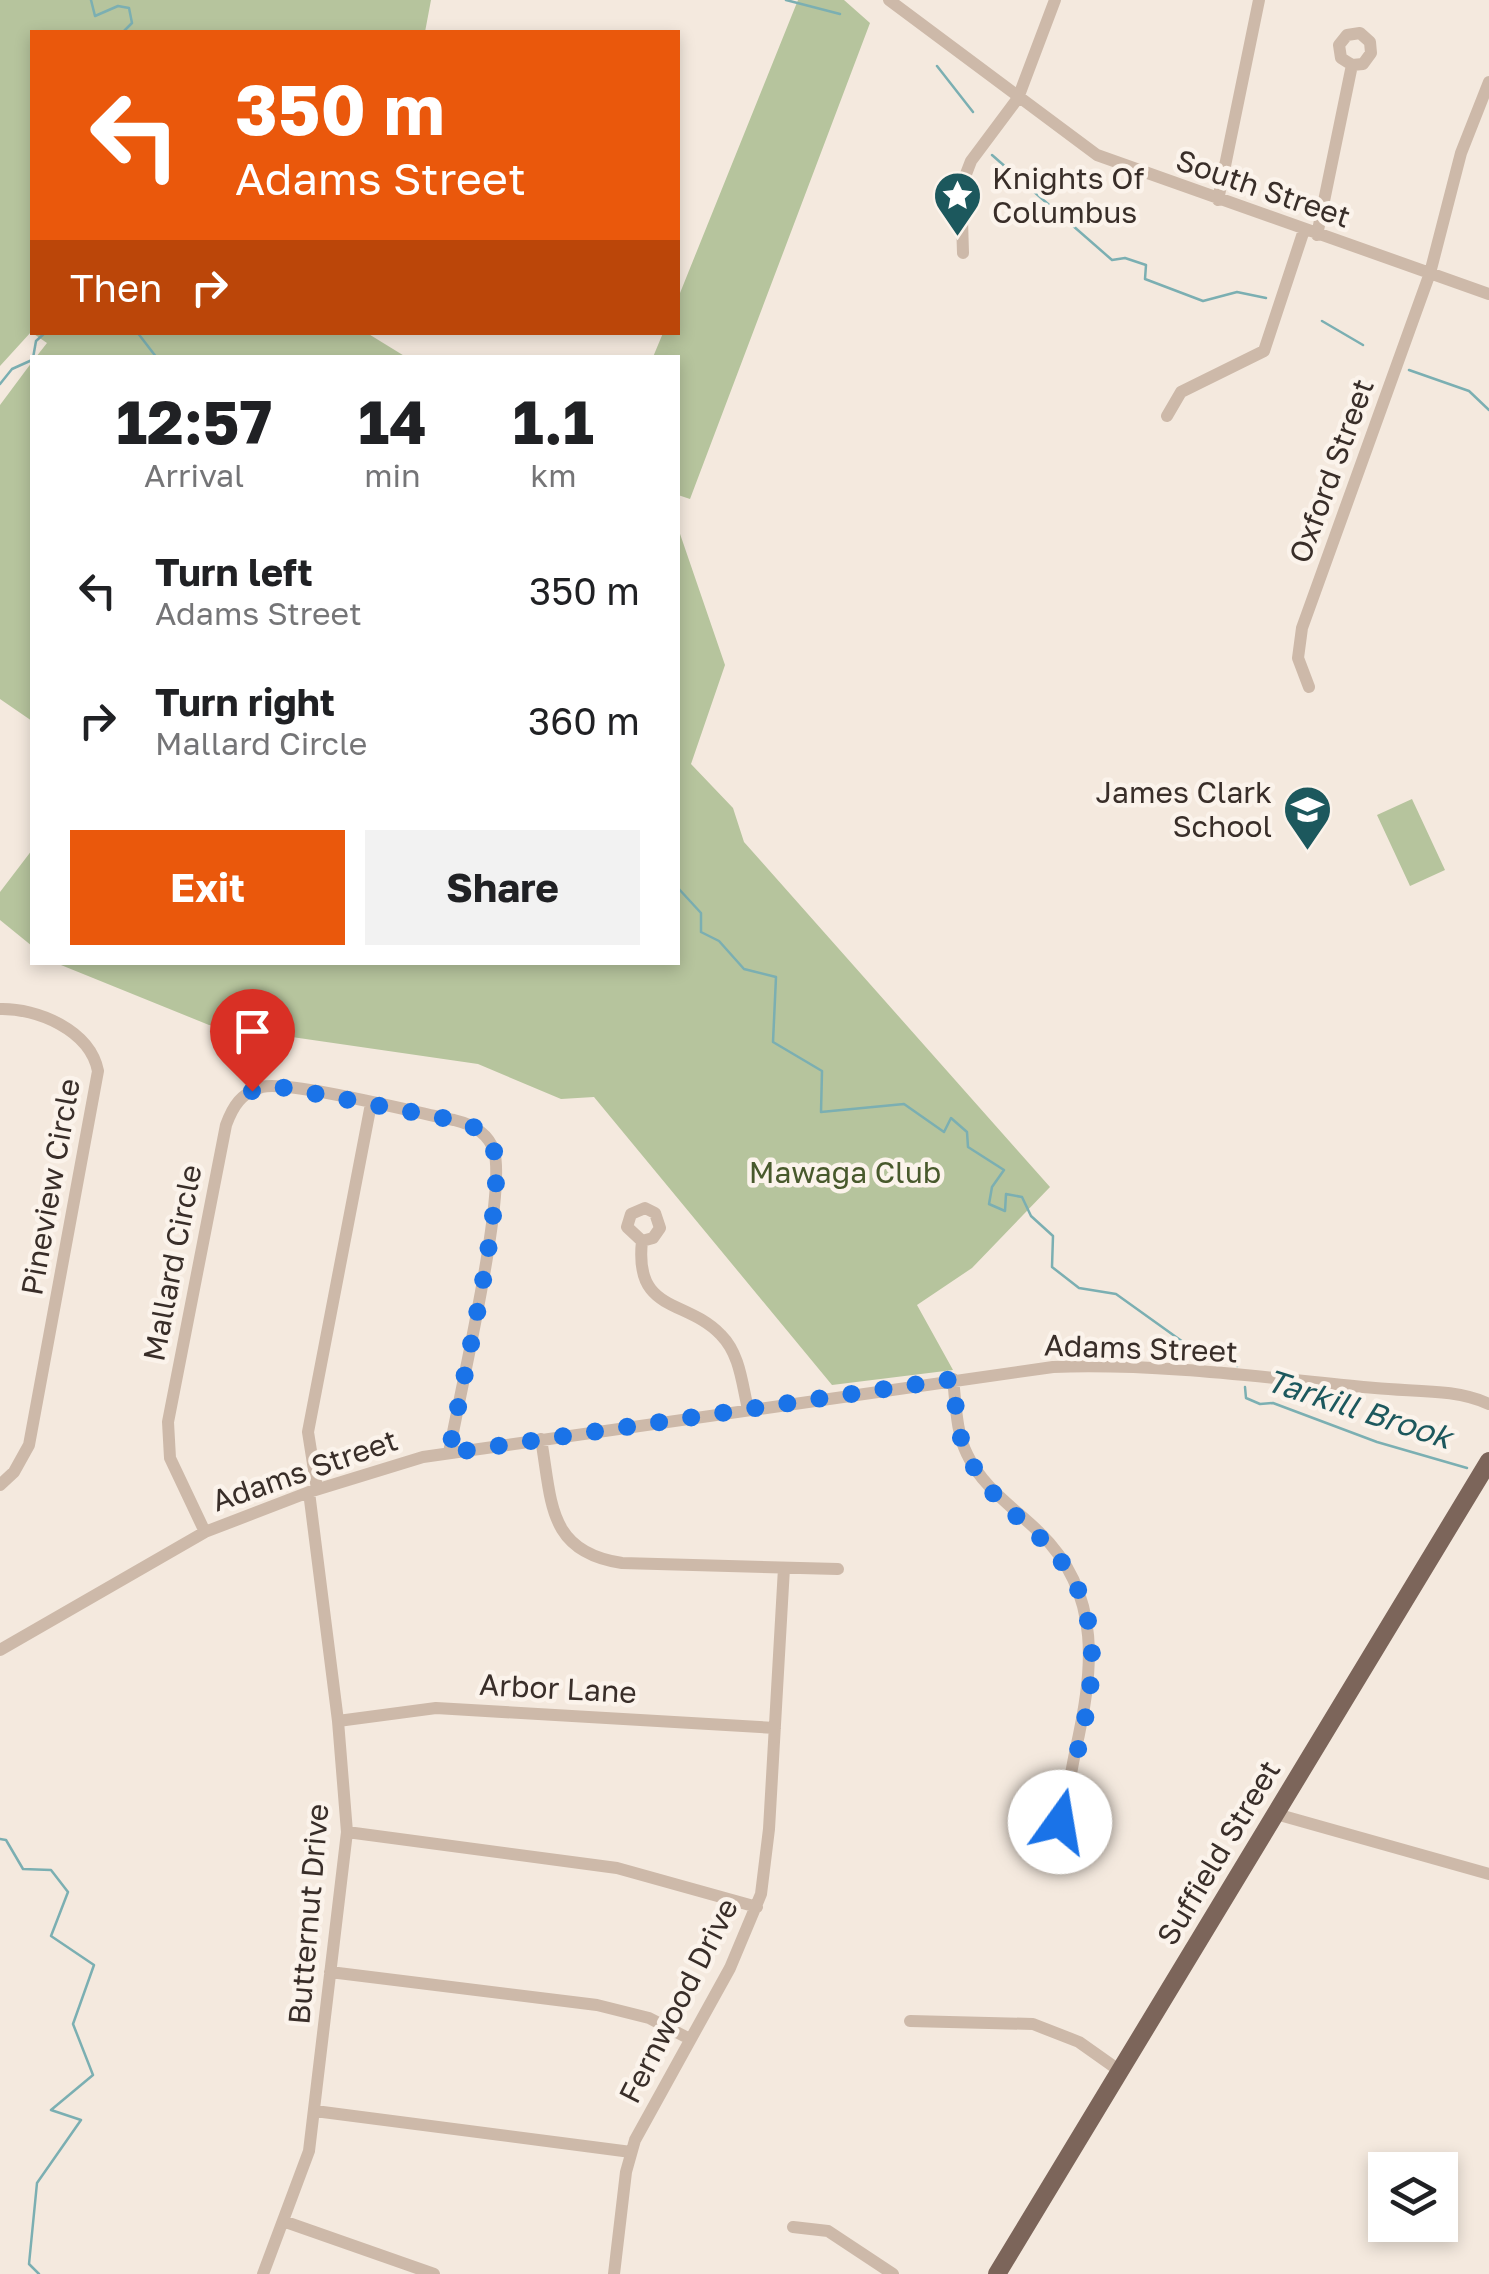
<!DOCTYPE html>
<html lang="en">
<head>
<meta charset="utf-8">
<style>
  body { margin:0; font-family:"Golos Text",sans-serif; background:#f2f2f2; color:#202124; height:100vh; display:flex; flex-direction:column; font-size:38px; white-space:nowrap }
  * { box-sizing:border-box; margin:0 }
  p { font-size:32px; color:#757577 }
  .icon { flex:none; width:55px; height:55px; fill:none; stroke:currentColor; stroke-width:2; stroke-linecap:round; stroke-linejoin:round }
  .map { position:relative; flex:1; overflow:hidden }
  .sheet { position:absolute; left:30px; top:355px; width:650px; height:610px; display:flex; flex-direction:column; background:#fff; border-radius:0px; box-shadow:0 5px 15px #0003 }
  .sheet>* { flex:none }
  .banner { position:absolute; left:30px; top:30px; width:650px; height:305px; border-radius:0px; box-shadow:0 5px 15px #0003; background:#ea580c; color:#fff; overflow:hidden }
  .buttons { position:absolute; left:1368px; top:2152px; display:grid; gap:20px }
  .buttons a { display:grid; place-items:center; width:90px; height:90px; border-radius:0px; background:#fff; box-shadow:0 5px 15px #0003; font-size:50px }
  .pin { position:absolute; display:grid; place-items:center; width:85px; height:85px; color:#fff; margin:-102px -42px; border-radius:50% 50% 50% 0; rotate:-45deg; box-shadow:0 0 10px #0007 }
  .pin .icon { rotate:45deg }
  .me { position:absolute; width:110px; margin:-55px; rotate:13deg; stroke-linejoin:round; filter:drop-shadow(0 0 8px #0008) }
  .turn { display:flex; align-items:center; gap:35px; height:210px; padding:0 40px; font-size:45px }
  .turn .icon { width:130px; height:130px; stroke-width:2.5 }
  .turn b { display:block; font-size:70px; line-height:85px }
  .then { display:flex; align-items:center; height:95px; padding:0 40px; background:#0003; gap:20px; font-size:38px }
  .eta { display:flex; justify-content:space-evenly; align-items:center; height:170px; text-align:center }
  .eta b { font-size:60px; font-weight:700; line-height:70px }
  .primary-button { display:flex; gap:20px; margin-top:auto; padding:20px 40px }
  .primary-button a { flex:1; height:115px; border-radius:0px; background:#ea580c; color:#fff; font-size:40px; font-weight:700; line-height:115px; text-align:center }
  .primary-button a+a { background:#f2f2f2; color:#202124 }
  ul { padding:0; list-style:none }
  li { display:flex; align-items:center; gap:30px; height:130px; padding:0 40px }
  li div { flex:1 }
  li b { display:block; font-size:38px }
  li em { font-style:normal }
  .map>svg:first-child { display:block }
  .green { fill:#b6c49d }
  .lines { fill:none; stroke-linecap:round; stroke-linejoin:round }
  .stream { stroke:#7bafb2; stroke-width:2.5 }
  .minor { stroke:#cdb9a9; stroke-width:12 }
  .major { stroke:#7c655a; stroke-width:18 }
  .route { stroke:#1a73e8; stroke-width:18; stroke-dasharray:0 32.4 }
  .labels { text-anchor:middle; stroke-width:9; stroke-linejoin:round; paint-order:stroke }
  .poi-label { font-size:30px; fill:#392e29; stroke:#fbf3eb; text-anchor:start }
  .street-label { font-size:30px; fill:#392e29; stroke:#fbf3eb }
  .park-label { font-size:30px; fill:#48592c; stroke:#fbf3eb }
  .water-label { font-size:32px; font-style:italic; fill:#1c585d; stroke:#fbf3eb }
</style>
</head>
<body>
<div class="map">
<svg width="1489" height="2274" viewBox="0 0 1489 2274">
  <rect width="100%" height="100%" fill="#f4e9de"/>
  <!-- green -->
  <path class="green" d="M0,0H431L425,32H32V332L367,333L406,357H36L47,343L31,332L0,366Z
    M798,0H844L870,23L690,499L678,495V358L653,357L663,333L678,332V298Z
    M32,362V721L0,699V405Z
    M678,528L725,665L691,764L733,808L744,842L1050,1187L972,1268L917,1305L953,1370L832,1385L594,1097L561,1099L478,1064L209,1025L56,963L678,962Z
    M1412,799L1445,870L1410,886L1377,815Z
    M32,850V946L0,920V892Z"/>
  <g class="lines">
    <!-- stream -->
    <path class="stream" d="M91,0L95,16L118,6L129,8L132,23L123,32
      M786,0L840,14
      M937,66L973,112
      M992,155L1112,260L1125,258L1146,265L1145,279L1203,301L1237,292L1266,298
      M1322,321L1363,345
      M137,332L157,358
      M33,358L36,341L46,332
      M1409,370L1469,391L1489,410
      M0,384L12,369L32,360
      M678,888L701,913V932L719,941L744,969L776,977L773,1042L822,1071L821,1112L904,1104L944,1132L951,1118L967,1132L968,1147L1004,1170L992,1187L989,1204L1005,1211L1006,1194L1022,1197L1031,1216L1053,1236L1052,1267L1079,1288L1116,1294L1204,1357L1227,1360L1237,1366
      M1245,1387L1246,1398L1260,1404L1273,1403L1377,1442L1467,1468
      M0,1839L6,1840L23,1869L51,1870L68,1892L51,1936L94,1965L73,2024L93,2075L51,2110L81,2120L37,2183L29,2264L39,2274"/>
    <!-- minor -->
    <path class="minor" d="M889,0L1097,155L1489,294
      M1218,200L1259,0
      M1317,235L1352,65L1363,64L1371,53L1370,42L1360,33L1347,35L1339,45L1341,58L1352,65
      M963,253L961,187L971,161L1018,98L1055,0
      M1167,416L1181,392L1264,351L1304,230
      M1309,687L1298,658L1302,628L1430,273L1461,153L1489,82
      M0,1009C37,1008 90,1030 98,1071L29,1445L14,1472L0,1485
      M642,1241L653,1238L660,1228L655,1213L645,1208L631,1214L627,1227L642,1241C634,1314 686,1298 721,1335C740,1354 742,1384 748,1409
      M953,1379C956,1404 956,1432 967,1454C982,1487 1013,1507 1039,1532C1104,1595 1093,1673 1075,1753C1068,1785 1067,1820 1041,1842
      M541,1439C552,1502 547,1552 622,1563L838,1569
      M317,1489L308,1432L371,1104
      M205,1532L170,1458L168,1422L226,1125C233,1106 241,1093 262,1087C288,1080 418,1113 454,1120C471,1124 488,1132 494,1151C507,1194 459,1396 449,1453
      M0,1650L205,1532L309,1492L423,1457L1053,1367C1159,1363 1269,1378 1375,1388C1412,1392 1455,1388 1489,1404
      M338,1721L436,1708L775,1728
      M1276,1814L1489,1874
      M347,1832L617,1868L757,1907
      M330,1972L597,2005L649,2018L690,2039
      M910,2021L1033,2024L1079,2042L1120,2071
      M315,2111L631,2152
      M283,2221L434,2274
      M793,2227L828,2231L893,2274
      M263,2274L309,2151L347,1832L338,1721L309,1492
      M614,2274L626,2172L635,2140L730,1968L761,1894L769,1829L784,1568"/>
    <!-- major -->
    <path class="major" d="M997,2274L1489,1461"/>
  </g>
  <g class="lines">
    <!-- route -->
    <path class="route" d="M252,1091L275,1086L454,1120C471,1124 488,1132 494,1151C507,1194 459,1396 449,1453L953,1379C956,1404 956,1432 967,1454C999,1524 1073,1535 1089,1626C1101,1689 1073,1760 1060,1822"/>
  </g>
  <!-- icons -->
  <defs>
    <symbol id="sight-pin" viewBox="-11 -11 22 30"><path d="M0 17L-7.5 6A9.5 9.5 0 1 1 7.5 6Z" fill="#1c585d" stroke="#fbf3eb"/><path d="M0-6L1.8-2.2L6-1.7L2.9 1.2L3.7 5.4L0 3.3L-3.7 5.4L-2.9 1.2L-6-1.7L-1.8-2.2Z" fill="#fff"/></symbol>
    <symbol id="school-pin" viewBox="-11 -11 22 30"><path d="M0 17L-7.5 6A9.5 9.5 0 1 1 7.5 6Z" fill="#1c585d" stroke="#fbf3eb"/><path d="M0-5L7-2L0 1L-7-2ZM-4 1L0 2.5L4 1V4Q0 6-4 4Z" fill="#fff"/></symbol>
  </defs>
  <g fill-rule="evenodd">
    <use href="#sight-pin" x="930" y="168" width="55" height="75"/>
    <use href="#school-pin" x="1280" y="782" width="55" height="75"/>
  </g>
  <g class="labels">
    <!-- poi labels -->
    <g class="poi-label">
      <text x="992" y="189">Knights Of<tspan x="992" dy="34">Columbus</tspan></text>
      <text x="1272" y="803" text-anchor="end">James Clark<tspan x="1272" dy="34">School</tspan></text>
    </g>
    <!-- street labels -->
    <g class="street-label">
      <text transform="translate(1263 189) rotate(19)" y="10">South Street</text>
      <text transform="translate(1332 471) rotate(-70)" y="10">Oxford Street</text>
      <text transform="translate(51 1187) rotate(-80)" y="10">Pineview Circle</text>
      <text transform="translate(173 1263) rotate(-79)" y="10">Mallard Circle</text>
      <text transform="translate(1141 1349) rotate(2)" y="10">Adams Street</text>
      <text transform="translate(305 1471) rotate(-19)" y="10">Adams Street</text>
      <text transform="translate(558 1689) rotate(3)" y="10">Arbor Lane</text>
      <text transform="translate(1219 1853) rotate(-59)" y="10">Suffield Street</text>
      <text transform="translate(309 1914) rotate(-85)" y="10">Butternut Drive</text>
      <text transform="translate(679 2001) rotate(-63)" y="10">Fernwood Drive</text>
    </g>
    <!-- park labels -->
    <g class="park-label">
      <text x="845" y="1183">Mawaga Club</text>
    </g>
    <!-- water labels -->
    <g class="water-label">
      <text transform="translate(1359 1409) rotate(18)" y="11">Tarkill Brook</text>
    </g>
  </g>
</svg>
<div class="buttons">
<a><svg class="icon" aria-label="layers" viewBox="0 0 24 24"><path d="M12 4l9 5-9 5-9-5zM3 14l9 5 9-5"/></svg></a>
</div>
<div class="pin" style="left:252px;top:1091px;background:#d93025"><svg class="icon" aria-label="arrive" viewBox="0 0 24 24"><path d="M6 21V4h12l-3 4 3 4H6"/></svg></div>
<svg class="me" style="left:1060px;top:1822px" viewBox="-20 -20 40 40"><circle r="19" fill="#fff"/><path d="M0-13L10 11 0 6-10 11z" fill="#1a73e8"/></svg>
<div class="banner">
<div class="turn"><svg class="icon" aria-label="left" viewBox="0 0 24 24"><path d="M17 20v-9H6M10 6l-5 5 5 5"/></svg><div><b>350 m</b>Adams Street</div></div>
<div class="then">Then<svg class="icon" aria-label="right" viewBox="0 0 24 24"><path d="M7 20v-9h11M14 6l5 5-5 5"/></svg></div>
</div>
<section class="sheet">
<div class="eta">
<div><b>12:57</b><p>Arrival</p></div>
<div><b>14</b><p>min</p></div>
<div><b>1.1</b><p>km</p></div>
</div>
<ul>
<li><svg class="icon" aria-label="left" viewBox="0 0 24 24"><path d="M17 20v-9H6M10 6l-5 5 5 5"/></svg><div><b>Turn left</b><p>Adams Street</p></div><em>350 m</em></li>
<li><svg class="icon" aria-label="right" viewBox="0 0 24 24"><path d="M7 20v-9h11M14 6l5 5-5 5"/></svg><div><b>Turn right</b><p>Mallard Circle</p></div><em>360 m</em></li>
</ul>
<div class="primary-button"><a>Exit</a><a>Share</a></div>
</section>
</div>
</body>
</html>
